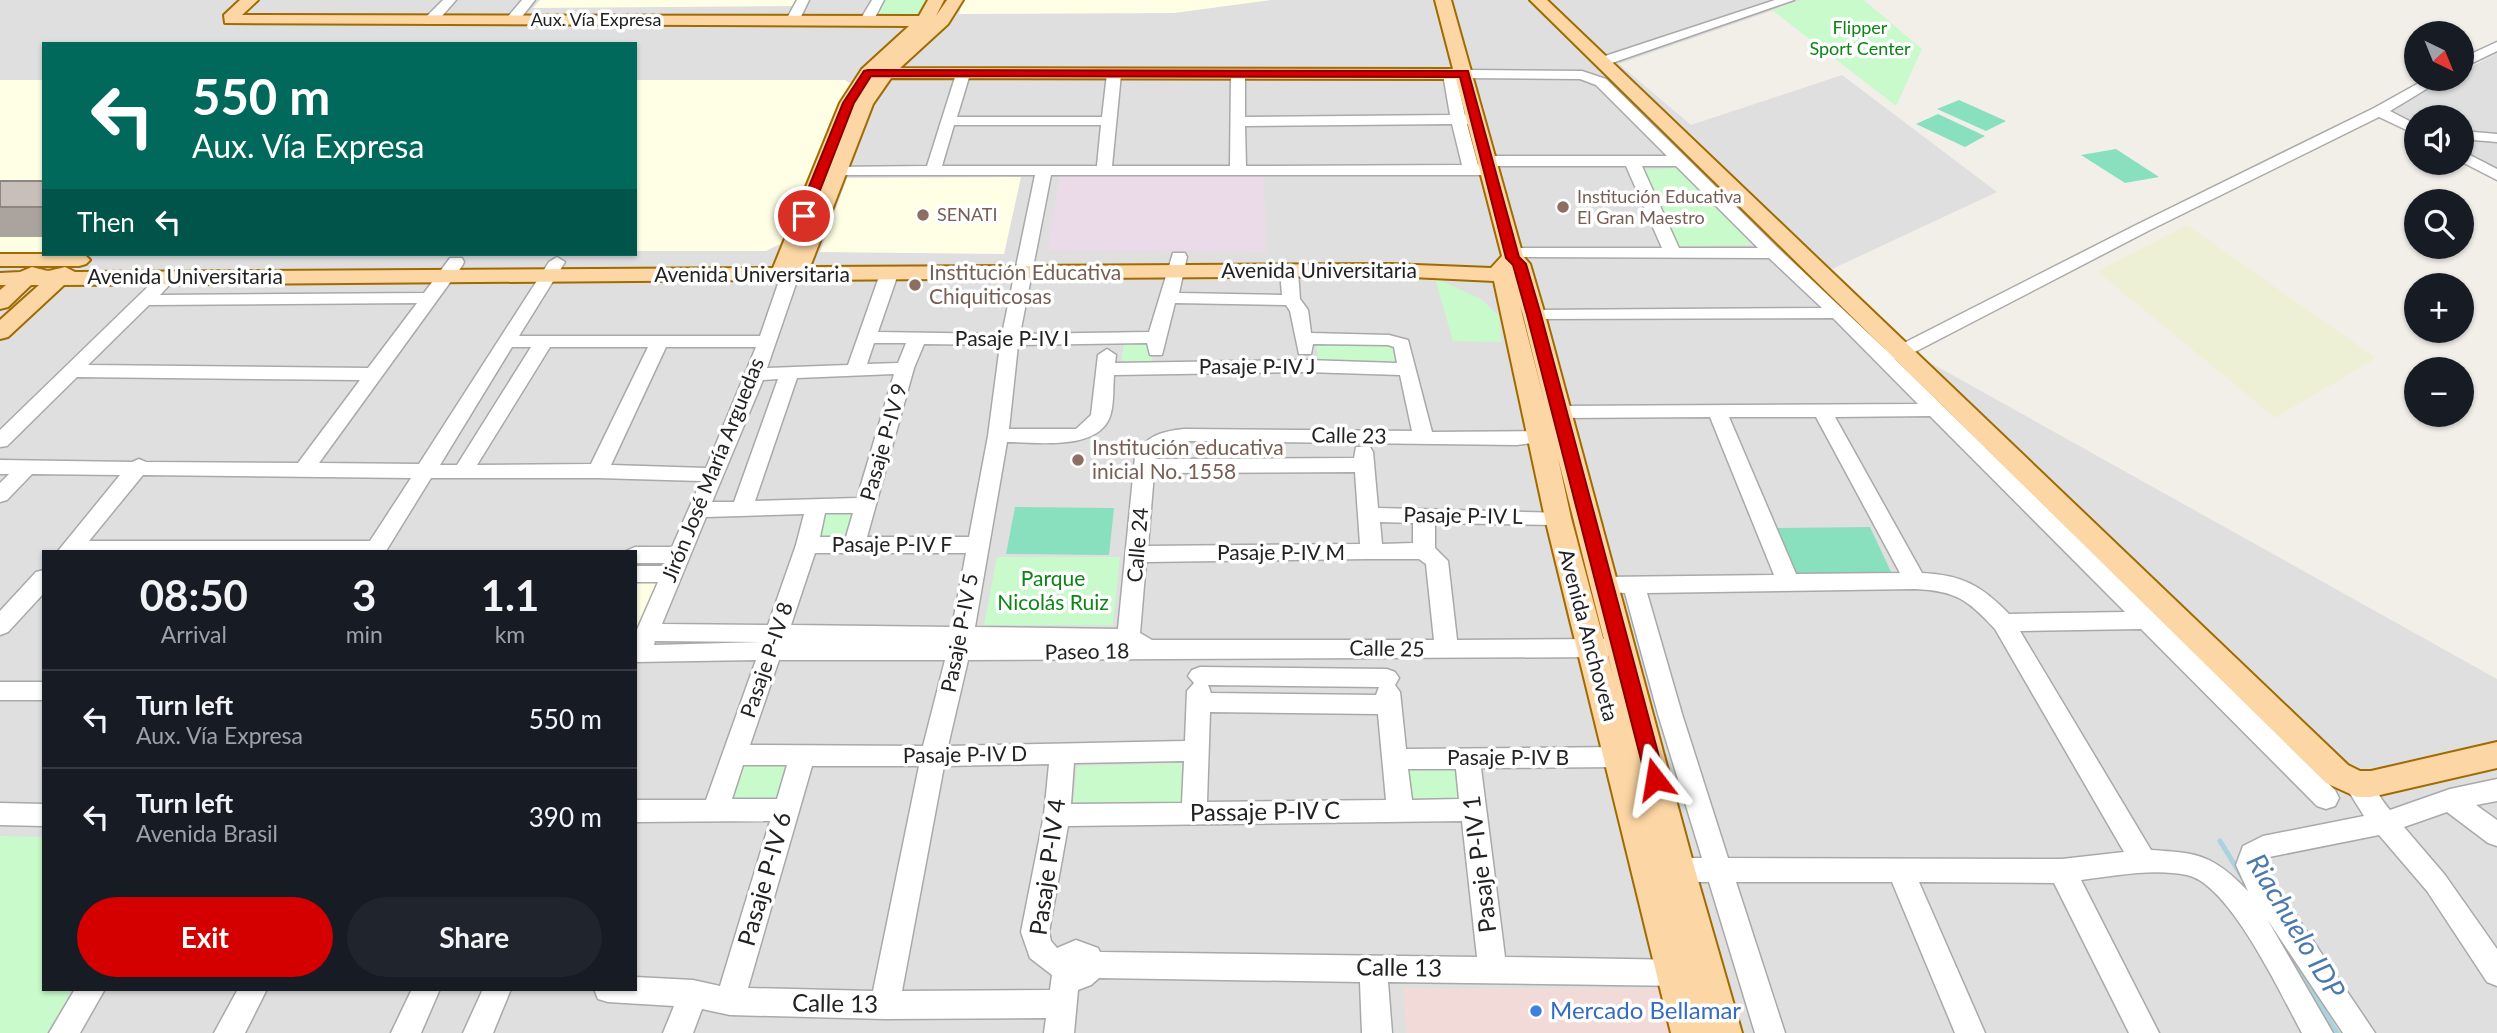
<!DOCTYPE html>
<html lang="en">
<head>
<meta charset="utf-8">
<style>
  body { margin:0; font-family:Lato,sans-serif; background:#20242c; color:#f1f3f6; height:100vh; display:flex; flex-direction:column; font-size:26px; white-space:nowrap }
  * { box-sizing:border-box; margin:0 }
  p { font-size:23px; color:#9ea1a6 }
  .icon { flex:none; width:38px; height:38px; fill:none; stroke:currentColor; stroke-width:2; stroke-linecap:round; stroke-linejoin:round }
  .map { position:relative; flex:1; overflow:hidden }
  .details { position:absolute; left:42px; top:550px; width:595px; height:441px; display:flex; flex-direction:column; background:#171b24; border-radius:0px; box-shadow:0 2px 5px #0004 }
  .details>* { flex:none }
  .banner { position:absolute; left:42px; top:42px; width:595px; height:214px; border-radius:0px; box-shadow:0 2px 5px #0004; background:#00695c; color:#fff; overflow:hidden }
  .needle { width:46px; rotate:137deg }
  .tools { position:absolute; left:2404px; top:21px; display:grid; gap:14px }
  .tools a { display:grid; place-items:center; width:70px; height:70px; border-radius:50%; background:#171b24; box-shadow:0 2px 5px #0004; font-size:35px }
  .pin { position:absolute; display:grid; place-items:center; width:60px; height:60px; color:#fff; margin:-30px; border:4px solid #fff; border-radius:50%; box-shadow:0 2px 7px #0007 }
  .me { position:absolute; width:77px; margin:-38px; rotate:346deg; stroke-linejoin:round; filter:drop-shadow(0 0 5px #0008) }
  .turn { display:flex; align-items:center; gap:24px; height:147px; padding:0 35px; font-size:32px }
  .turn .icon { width:91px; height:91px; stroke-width:2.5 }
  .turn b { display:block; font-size:49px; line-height:60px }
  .then { display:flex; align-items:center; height:66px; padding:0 35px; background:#0003; gap:14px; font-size:26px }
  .eta { display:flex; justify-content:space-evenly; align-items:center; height:119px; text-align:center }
  .eta b { font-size:42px; font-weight:700; line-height:49px }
  .primary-button { display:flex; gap:14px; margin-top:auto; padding:14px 35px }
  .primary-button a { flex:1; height:80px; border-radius:42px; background:#d40000; color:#fff; font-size:28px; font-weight:700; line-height:80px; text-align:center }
  .primary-button a+a { background:#20242c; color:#f1f3f6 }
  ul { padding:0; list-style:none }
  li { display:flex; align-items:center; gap:21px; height:98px; padding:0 35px; border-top:2px solid #363941 }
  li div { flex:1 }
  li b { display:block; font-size:26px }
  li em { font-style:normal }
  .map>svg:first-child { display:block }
  .residential { fill:#e0dfdf; fill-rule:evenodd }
  .commercial { fill:#f2dad9 }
  .industrial { fill:#ebdbe8 }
  .education { fill:#ffffe5 }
  .farmland { fill:#eef0d5 }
  .park { fill:#c8facc }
  .pitch { fill:#88e0be }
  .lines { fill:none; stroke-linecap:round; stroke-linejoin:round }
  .stream { stroke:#aad3df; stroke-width:5 }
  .minor-casing { stroke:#a9a9a9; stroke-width:3 }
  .major-casing { stroke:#a06b00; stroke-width:4 }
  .minor { fill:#fff; fill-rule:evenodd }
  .major { fill:#fcd6a4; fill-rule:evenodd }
  .wall { fill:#aba49e }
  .building { fill:#c7bfb8; stroke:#8b8681; stroke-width:2 }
  .route { fill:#d40000; stroke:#8a0000; stroke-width:2 }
  .education-dot { fill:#8d6e63; stroke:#fff; stroke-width:2.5 }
  .shop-dot { fill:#3f7fe0; stroke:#fff; stroke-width:2.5 }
  .labels { text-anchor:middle; stroke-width:7; stroke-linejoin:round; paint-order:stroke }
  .far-street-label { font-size:18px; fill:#222; stroke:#fff }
  .far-park-label { font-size:18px; fill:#0c8416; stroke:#fff }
  .far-education-label { font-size:18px; fill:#785e54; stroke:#fff; text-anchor:start }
  .street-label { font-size:21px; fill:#222; stroke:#fff }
  .education-label { font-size:21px; fill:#785e54; stroke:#fff; text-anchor:start }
  .park-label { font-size:21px; fill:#0c8416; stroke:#fff }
  .near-street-label { font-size:24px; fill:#222; stroke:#fff }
  .near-shop-label { font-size:24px; fill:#366cbe; stroke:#fff; text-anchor:start }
  .near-water-label { font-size:28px; font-style:italic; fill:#4a7aab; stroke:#fff }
</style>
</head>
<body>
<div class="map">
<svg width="2497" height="1033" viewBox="0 0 2497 1033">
  <rect width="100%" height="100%" fill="#f2efe9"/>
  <!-- residential -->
  <path class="residential" d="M0,0H1803L1619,64L1691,125L1842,75L1997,192L1832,269L1929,362L2497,679V1033H0ZM44,44H635V254H44ZM44,551H635V989H44Z
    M2497,53V179L2462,160V117H2417V135L2382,116L2449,79H2462V72Z"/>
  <!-- commercial -->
  <path class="commercial" d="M1403,988H1661L1673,1033H1407Z"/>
  <!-- industrial -->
  <path class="industrial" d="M1060,175H1264L1266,252L1048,250Z"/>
  <!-- education -->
  <path class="education" d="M540,0H797L793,6L533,8Z
    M963,0H1271L1174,13L959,14Z
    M0,80H44V252H0Z
    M635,80H845L853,85L786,241L766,251H635Z
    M1021,177L1004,254L820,252L847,178Z
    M635,582H660L635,645Z"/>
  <!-- farmland -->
  <path class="farmland" d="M2187,225L2376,358L2275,418L2097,271Z"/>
  <!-- park -->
  <path class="park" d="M882,0H931L924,14L875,16Z
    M1801,0H1864L1922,49L1896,106L1772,10Z
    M1676,168L1753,245L1676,246L1645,170Z
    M1435,278L1481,299L1499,316L1501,342L1453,341Z
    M1154,342L1152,363L1121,364L1124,343Z
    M1316,342H1397L1401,363H1319Z
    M824,510H859L851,539L814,540Z
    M997,557H1120L1113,625H984Z
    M742,763L791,764L779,802L724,803Z
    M1188,763L1187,804L1073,806L1077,766Z
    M1409,763H1460L1463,803H1412Z
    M0,836L44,837V989H73L47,1033H0Z"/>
  <!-- pitch -->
  <path class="pitch" d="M1959,100L2006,121L1986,131L1937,109Z
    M1938,114L1985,136L1965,147L1916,124Z
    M2116,149L2159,177L2125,183L2081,155Z
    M1015,507L1114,508L1109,555L1006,554Z
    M1870,527L1892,574L1793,577L1773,528Z"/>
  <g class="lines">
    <!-- stream -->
    <path class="stream" d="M2220,841L2242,877
      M2272,926L2337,1033"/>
    <defs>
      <path id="minor" d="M443,0H456L435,24H425V18Z
        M522,0H535L517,23H507L505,20Z
        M797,0H809L798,23H788L786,20Z
        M872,0H884L872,23H862L860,20Z
        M1775,0H1794L1609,64H1599L1597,61L1599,58Z
        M2497,42V51L2462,68V58Z
        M1238,69L1245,73V117L1450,115L1443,74L1445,71H1455L1465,115H1476L1483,119L1481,122L1467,124L1478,165H1487L1480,161L1488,156H1667L1596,85L1580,79L1465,78L1458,74L1465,70L1582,71L1606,79L1779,249L1885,349L1896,347L2136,225L2374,108L2426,79H2443L2390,111L2417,125V135L2379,117L2148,231L1907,356L1895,359L2335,790L2339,798L2335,806L2326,809L2317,806L2141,629L2020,631L2151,850C2199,853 2213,855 2248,891L2236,865L2243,846L2263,836L2364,816L2344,784L2348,777C2369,769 2377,796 2390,810L2450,789L2497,779V801L2476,805L2497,820V846L2488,843L2447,812L2404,827L2445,875L2497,949V986L2487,982L2427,891L2379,835L2269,857L2262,865L2375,1033H2343L2267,919L2333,1033H2302C2281,995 2230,884 2187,875C2153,868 2115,876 2081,880L2159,1033H2129L2054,883L1919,882L1985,1033H1955L1892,882H1736L1785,1033H1755L1709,882H1678L1669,878L1665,870L1669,862L1678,858H1702L1658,714L1625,593L1596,591L1593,585L1596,579L1604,577L1774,575L1710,417L1559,418L1552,416L1549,412L1552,408L1559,406L1918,404L1833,318L1528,319L1525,315L1534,310L1822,308L1769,258L1507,257L1505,253L1513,248H1662L1626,166H1492L1499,170L1491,175H1051L1020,334L1149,332L1173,253H1185L1187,257L1179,293L1282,295L1280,271L1289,266L1298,271L1300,299L1308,310L1311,333L1389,335L1408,340L1432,432L1548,431L1551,436L1548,441L1517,445L1184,441L1162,448L1155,459L1354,458L1356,447H1370L1373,452L1378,508L1565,513L1569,518L1565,523L1558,525L1435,523V548L1448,561L1457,640L1605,639L1613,642L1617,648L1613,654L1605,657L968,660L948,746L1185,741L1187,691L1194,683L1188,676L1192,670L1200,667L1387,669L1395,672L1399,678L1395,685L1400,692L1406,749L1620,747L1629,750L1632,757L1629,764L1620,767L1481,768L1505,957L1685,960L1695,964L1699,973L1695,982L1685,986L1388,982L1392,1033H1362L1360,982L1099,978L1091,985L1078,990L1074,1033H1044L1046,1018L885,1019L730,1015L702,1009L693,1033H663L674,1006L608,1002L598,999L594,989H635V977L693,980L720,986L770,821L635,822V800H706L756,660L635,662L636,632L658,582H635V566H664L666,563H635V551H626L635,547H672L701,481L598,478H431L386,551H58L120,475L32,474L7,500L0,502V483L9,474H0V460L132,462L139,459L146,462L298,463L360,380L77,377L7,446L0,447V430L162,273L168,272L177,277L160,295L424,293L450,258H462L464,262L462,266L319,463L419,464L549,262L557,257L565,262L519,336H760L780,278L789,273L798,278L767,368L848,365L880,274L889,269L898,274L878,332L1002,334L1035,175H838L830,170L833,167L927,166L956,74L963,70L970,74L957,117H1102L1107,74L1109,71H1119L1121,74L1112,166H1230L1231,73ZM1452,124L1462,165L1246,166L1245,126ZM954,125H1101L1097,166H942ZM1642,166H1676L1758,248H1679ZM417,303L368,368L88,365L149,305ZM1175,303L1286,305L1290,311L1299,354H1311L1313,344L1388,345L1394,347L1397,363L1306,360L1115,363L1116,355L1107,349L1098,355L1091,415L1076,429H1009L1018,345L1147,343L1150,355H1162ZM874,343H906L898,363L867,364ZM924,344L1000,345L988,436L969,537H867L914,368ZM512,347H531L457,465H440ZM550,347H648L591,464L477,465ZM666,347H756L706,468L611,465ZM1306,372L1400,375L1412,431L1184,429C1163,431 1144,436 1135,457L1118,629L975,627L1007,442C1036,442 1102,452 1111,413C1114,401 1113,387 1114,375ZM894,374L857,498L755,501L797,378ZM778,379L734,502H712L763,380ZM1930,416L2125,612L2009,614C1981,585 1962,575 1922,573L1835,417ZM1729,417H1816L1900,573L1796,574ZM1355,472L1360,544L1148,546L1154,473ZM143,475L411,478L370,541H89ZM825,513H853L846,537H820ZM804,514L796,545L768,625L662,624L706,517ZM1380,522L1413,523V543L1382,544ZM815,553H966L952,627L791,625ZM1367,559H1419L1426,564L1434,640H1152L1140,633L1146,562ZM1915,589C1956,591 1967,599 1995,629L2124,852L2062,859L1728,858L1682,714L1647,593ZM655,641L762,642L654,645ZM779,660H945L923,746L750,745ZM1208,685L1379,687L1376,695L1211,693ZM1210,712L1378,714L1386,800L1207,802ZM1184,761L1182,803L1071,804L1074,763ZM1049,764L1044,815L1021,932L1030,958L1052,975L1050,990L902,991L944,766ZM743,765H787L777,799H732ZM812,766H919L873,991L748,988ZM1408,769H1456L1459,799L1412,800ZM1462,821L1477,957L1100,952L1098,948L1076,940L1057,948L1051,941L1049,932L1068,826Z
        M2462,131L2497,134V142L2462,139Z
        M2462,151L2497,169V180L2462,162Z
        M44,570V593L8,632L0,635V611L36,572Z
        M0,682H44V700H0Z
        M0,803L44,804V826L0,825Z
        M75,989H105L80,1033H49Z
        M238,989H267L245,1033H214Z
        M412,989H440L421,1033H391Z
        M483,989H511L493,1033H463Z"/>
      <path id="major" d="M240,0H258L242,15L919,16L928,0H944L936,16L947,0H963L948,24L900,68L1453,69L1435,0H1451L1523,256L1530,264L1545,315L1695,870L1742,1033H1671L1545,518L1494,281L1391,276L802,280L789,284L776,280L64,285L8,337L0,339V320L39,285H31L8,307L0,309V290L6,285H0V273L20,272L32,267C53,272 43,272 65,267L75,272L773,268L840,103L862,69L909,26L225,23L224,15ZM891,78L1456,79L1502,256L1491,268L1391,264L810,267L873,104ZM1520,306L1523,315L1545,404ZM1558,458L1614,679L1571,518Z
        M1530,0H1547L2348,765L2360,771H2371L2497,742V768L2371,797H2357L2326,783Z
        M0,254H79L86,256L90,260L86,264L79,266H0Z"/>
    </defs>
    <!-- minor casing -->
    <use href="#minor" class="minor-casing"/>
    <!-- major casing -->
    <use href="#major" class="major-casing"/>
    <!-- minor -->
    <use href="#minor" class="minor"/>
    <!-- major -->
    <use href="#major" class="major"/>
  </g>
  <!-- wall -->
  <path class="wall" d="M0,181H44V237H0Z"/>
  <!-- building -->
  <path class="building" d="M0,181H44V207H0Z"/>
  <!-- route -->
  <path class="route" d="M868,70L1468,71L1519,257L1526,264L1541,315L1665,779L1662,785L1655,787L1648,785L1646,779L1527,315L1513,265L1506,258L1460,77L871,76L854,103L810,216L799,219L797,216L843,103L864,71Z"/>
  <!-- markers -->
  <g class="education-dot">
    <circle cx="1563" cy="207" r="7"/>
    <circle cx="923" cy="215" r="7"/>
    <circle cx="915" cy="285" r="7"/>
    <circle cx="1078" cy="460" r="7"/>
  </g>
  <circle class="shop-dot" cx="1536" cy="1011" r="7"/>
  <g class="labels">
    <!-- far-street labels -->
    <g class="far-street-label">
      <text x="596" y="26">Aux. Vía Expresa</text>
    </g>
    <!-- far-park labels -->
    <g class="far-park-label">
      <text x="1860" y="34">Flipper<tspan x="1860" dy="21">Sport Center</tspan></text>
    </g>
    <!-- far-education labels -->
    <g class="far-education-label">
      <text x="1577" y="203">Institución Educativa<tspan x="1577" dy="21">El Gran Maestro</tspan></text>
      <text x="937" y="221">SENATI</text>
    </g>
    <!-- street labels -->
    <g class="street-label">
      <text x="1319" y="278">Avenida Universitaria</text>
      <text x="752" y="282">Avenida Universitaria</text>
      <text x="185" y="284">Avenida Universitaria</text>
      <text x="1012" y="346">Pasaje P-IV I</text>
      <text x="1257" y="374">Pasaje P-IV J</text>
      <text transform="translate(1349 436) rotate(1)" y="7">Calle 23</text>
      <text transform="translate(884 442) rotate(-74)" y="7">Pasaje P-IV 9</text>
      <text transform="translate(713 470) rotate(-68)" y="7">Jirón José María Arguedas</text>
      <text transform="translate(1463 516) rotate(1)" y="7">Pasaje P-IV L</text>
      <text x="892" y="552">Pasaje P-IV F</text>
      <text transform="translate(1138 545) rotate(-85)" y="7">Calle 24</text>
      <text x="1281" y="560">Pasaje P-IV M</text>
      <text transform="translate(960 633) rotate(-79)" y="7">Pasaje P-IV 5</text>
      <text transform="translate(1588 635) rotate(75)" y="7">Avenida Anchoveta</text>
      <text transform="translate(1387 649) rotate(1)" y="7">Calle 25</text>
      <text transform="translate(1087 652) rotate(-1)" y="7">Paseo 18</text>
      <text transform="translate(767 660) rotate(-71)" y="7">Pasaje P-IV 8</text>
      <text transform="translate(965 755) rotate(-1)" y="7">Pasaje P-IV D</text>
      <text x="1508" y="765">Pasaje P-IV B</text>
    </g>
    <!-- education labels -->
    <g class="education-label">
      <text x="929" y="280">Institución Educativa<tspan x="929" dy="24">Chiquiticosas</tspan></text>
      <text x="1092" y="455">Institución educativa<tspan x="1092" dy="24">inicial No. 1558</tspan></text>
    </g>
    <!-- park labels -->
    <g class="park-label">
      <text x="1053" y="586">Parque<tspan x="1053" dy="24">Nicolás Ruiz</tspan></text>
    </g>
    <!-- near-street labels -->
    <g class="near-street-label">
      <text transform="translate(1265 812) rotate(-1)" y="8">Passaje P-IV C</text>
      <text transform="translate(1480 864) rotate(-97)" y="8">Pasaje P-IV 1</text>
      <text transform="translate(1048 867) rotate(-82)" y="8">Pasaje P-IV 4</text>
      <text transform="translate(765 879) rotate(-74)" y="8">Pasaje P-IV 6</text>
      <text transform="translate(1399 968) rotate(1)" y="8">Calle 13</text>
      <text transform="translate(835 1004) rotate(1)" y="8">Calle 13</text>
    </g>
    <!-- near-shop labels -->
    <g class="near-shop-label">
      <text x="1550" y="1019">Mercado Bellamar</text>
    </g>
    <!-- near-water labels -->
    <g class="near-water-label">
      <text transform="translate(2296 926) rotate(59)" y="10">Riachuelo IDP</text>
    </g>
  </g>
</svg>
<div class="tools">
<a><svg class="needle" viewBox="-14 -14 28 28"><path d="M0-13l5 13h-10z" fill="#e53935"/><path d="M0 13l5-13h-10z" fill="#9ea1a6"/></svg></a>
<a><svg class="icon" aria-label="sound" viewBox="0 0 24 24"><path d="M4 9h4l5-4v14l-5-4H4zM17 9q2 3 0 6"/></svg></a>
<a><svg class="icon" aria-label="search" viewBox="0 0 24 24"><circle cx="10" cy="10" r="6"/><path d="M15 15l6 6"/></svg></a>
<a>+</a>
<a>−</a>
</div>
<div class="pin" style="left:804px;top:216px;background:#d93025"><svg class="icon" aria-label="arrive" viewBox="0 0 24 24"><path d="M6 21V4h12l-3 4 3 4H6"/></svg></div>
<svg class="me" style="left:1655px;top:779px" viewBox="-20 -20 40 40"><path d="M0-17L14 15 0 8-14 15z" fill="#d40000" stroke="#fff" stroke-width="4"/></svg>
<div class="banner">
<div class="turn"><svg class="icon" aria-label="left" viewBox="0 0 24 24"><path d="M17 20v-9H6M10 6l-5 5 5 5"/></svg><div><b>550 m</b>Aux. Vía Expresa</div></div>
<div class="then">Then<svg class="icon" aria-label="left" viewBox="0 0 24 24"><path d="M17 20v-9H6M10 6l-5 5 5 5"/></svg></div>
</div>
<section class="details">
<div class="eta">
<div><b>08:50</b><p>Arrival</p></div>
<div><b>3</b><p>min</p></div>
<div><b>1.1</b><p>km</p></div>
</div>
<ul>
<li><svg class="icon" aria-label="left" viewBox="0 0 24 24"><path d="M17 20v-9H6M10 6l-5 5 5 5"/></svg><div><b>Turn left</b><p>Aux. Vía Expresa</p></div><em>550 m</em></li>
<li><svg class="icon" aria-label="left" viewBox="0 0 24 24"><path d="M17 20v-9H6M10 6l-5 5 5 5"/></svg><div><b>Turn left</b><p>Avenida Brasil</p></div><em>390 m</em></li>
</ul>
<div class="primary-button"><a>Exit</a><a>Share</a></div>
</section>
</div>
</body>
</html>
